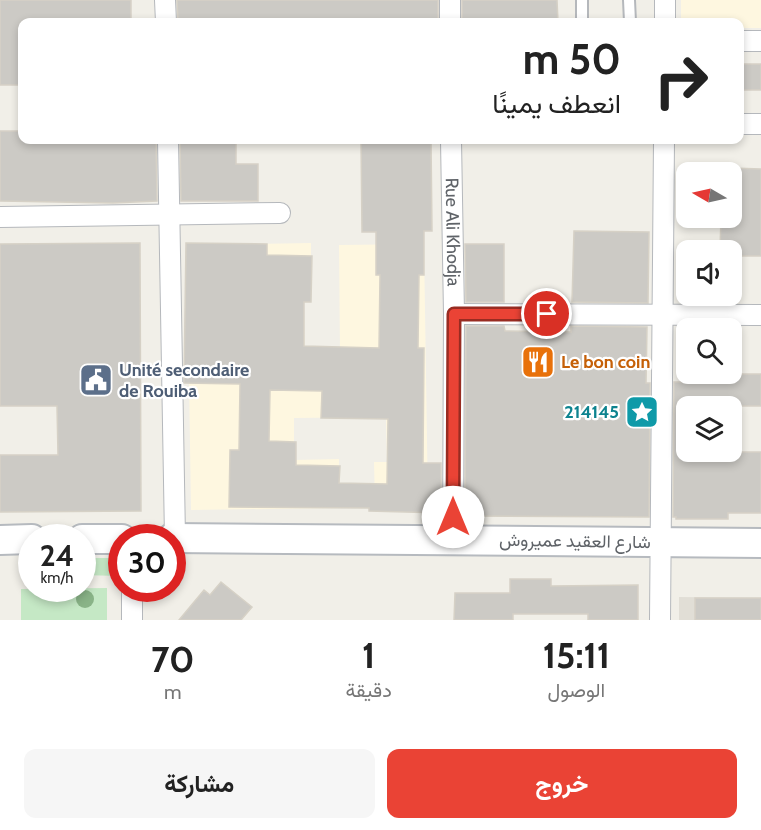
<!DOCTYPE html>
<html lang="ar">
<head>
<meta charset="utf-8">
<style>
  body { margin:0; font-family:Cabin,Vazirmatn,sans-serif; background:#f6f6f6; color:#222; direction:rtl; height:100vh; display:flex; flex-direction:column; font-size:22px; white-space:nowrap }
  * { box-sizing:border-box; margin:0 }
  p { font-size:20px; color:#767676 }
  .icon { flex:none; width:33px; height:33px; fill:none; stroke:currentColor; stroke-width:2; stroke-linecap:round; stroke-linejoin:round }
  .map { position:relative; height:620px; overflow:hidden; direction:ltr }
  .drawer { display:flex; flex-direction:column; background:#fff; flex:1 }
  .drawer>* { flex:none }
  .top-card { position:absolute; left:18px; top:18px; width:726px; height:126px; border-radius:12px; box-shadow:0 3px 9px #0003; direction:rtl; background:#fff; color:#222; overflow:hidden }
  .needle { width:39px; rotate:279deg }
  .fabs { position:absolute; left:676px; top:162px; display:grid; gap:12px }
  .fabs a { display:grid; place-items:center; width:66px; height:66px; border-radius:12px; background:#fff; box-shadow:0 3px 9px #0003; font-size:30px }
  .speed { position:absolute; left:18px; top:524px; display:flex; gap:12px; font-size:30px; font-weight:700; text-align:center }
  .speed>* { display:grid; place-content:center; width:78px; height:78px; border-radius:50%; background:#fff; box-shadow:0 3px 9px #0003; line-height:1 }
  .speed small { font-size:15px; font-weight:400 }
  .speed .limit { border:9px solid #d22; background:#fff; color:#111 }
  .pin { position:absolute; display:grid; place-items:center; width:51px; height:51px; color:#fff; margin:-26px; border:3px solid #fff; border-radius:50%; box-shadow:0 2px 6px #0007 }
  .me { position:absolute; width:66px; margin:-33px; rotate:0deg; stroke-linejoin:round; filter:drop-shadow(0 0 4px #0008) }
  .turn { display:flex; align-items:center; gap:21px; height:126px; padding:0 24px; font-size:27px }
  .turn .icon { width:78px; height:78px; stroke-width:2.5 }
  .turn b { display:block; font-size:42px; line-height:51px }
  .eta { display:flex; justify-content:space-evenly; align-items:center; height:102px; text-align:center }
  .eta b { font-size:36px; font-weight:700; line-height:42px }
  .button { display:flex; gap:12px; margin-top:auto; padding:12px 24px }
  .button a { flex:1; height:69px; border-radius:12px; background:#ea4335; color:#fff; font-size:24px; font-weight:700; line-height:69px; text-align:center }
  .button a+a { background:#f6f6f6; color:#222 }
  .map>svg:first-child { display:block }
  .commercial { fill:#fef7e0 }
  .education { fill:#e1ded6 }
  .green { fill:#c5e8c5 }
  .building { fill:#cccac5; stroke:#d6d1c6; stroke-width:1.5; fill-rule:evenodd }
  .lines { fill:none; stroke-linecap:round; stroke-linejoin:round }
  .service-casing { stroke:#b5b8bc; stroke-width:14 }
  .minor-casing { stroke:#b5b8bc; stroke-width:22 }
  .secondary-casing { stroke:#b6babf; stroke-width:32 }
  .service { stroke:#fff; stroke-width:10 }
  .minor { stroke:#fff; stroke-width:20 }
  .secondary { stroke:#fff; stroke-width:28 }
  .tree { fill:#89b387 }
  .route-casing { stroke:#982c22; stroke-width:15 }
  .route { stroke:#ea4335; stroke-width:10 }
  .labels { text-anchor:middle; stroke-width:4.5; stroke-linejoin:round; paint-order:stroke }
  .street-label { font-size:18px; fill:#5f6368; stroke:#fff }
  .food-label { font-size:18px; font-weight:bold; fill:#c56008; stroke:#fff; text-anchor:start }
  .service-label { font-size:18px; font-weight:bold; fill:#4e5e75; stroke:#fff; text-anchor:start }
  .culture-label { font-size:18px; font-weight:bold; fill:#0d838f; stroke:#fff; text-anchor:end }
</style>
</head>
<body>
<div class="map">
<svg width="761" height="620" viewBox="0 0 761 620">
  <rect width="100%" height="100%" fill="#f1efe8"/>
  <!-- commercial -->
  <path class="commercial" d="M681,0H761V28H740V22H681Z
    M311,243V302L269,303V313L304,312L305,353L340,352L339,245L424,244L428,505L375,506L374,462H387L386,417L294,418V460L339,459V508L191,510L187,245Z"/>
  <!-- education -->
  <path class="education" d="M679,597L761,598V620H679Z"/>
  <!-- green -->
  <path class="green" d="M83,558H121V571L117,576L83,575Z
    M107,588V620H21V589Z"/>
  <!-- building -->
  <path class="building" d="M0,0H131V22H22V85H0Z
    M177,0H438V22H178Z
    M462,0H557L558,22H462Z
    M740,64H761V90H740Z
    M0,131H22V140H156L157,201L113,203L0,201Z
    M180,140H236V164H258V201H181Z
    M361,140H431L432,231H424V275H419L418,348H424L423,463H441V513L369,511V508L229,507L230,450H239L240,384L184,383L186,243L267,244V255L312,256L311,302H304V346L379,348L380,275H376V232H362ZM270,390L322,391L321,418L388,419L387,484L339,483L340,466L296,465V442L269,441Z
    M732,168L761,169V256H732V250H720L721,218H732Z
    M574,231L649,232L648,303L572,302Z
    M140,243L141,511L0,512V455H58L57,406H0V244Z
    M465,244H504V302H466Z
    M466,326H504L505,331L571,332V326L647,327L646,383H650L649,517L465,516Z
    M690,374H761V406H687V452H761V513H728V519H676V517H673L674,382H690Z
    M510,579H551V586L638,585V620H588V614H513V620H454L455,593H510Z
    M221,582L252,607L241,620H179L204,590L210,595Z
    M695,598H761V620H695Z"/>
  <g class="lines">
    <defs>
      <path id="service" d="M582,0V22
        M629,0L630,22"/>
      <g id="minor">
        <path d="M165,0L166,22"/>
        <path d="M665,0V22"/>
        <path d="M450,22V0"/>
        <path d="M740,41H761"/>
        <path d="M740,124H761"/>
        <path d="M168,140L175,538"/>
        <path id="s1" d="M451,140L454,314L453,539"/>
        <path d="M0,217L280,213"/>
        <path d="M454,314L761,315"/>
        <path d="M132,620V588"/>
        <path d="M660,620L664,140"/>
      </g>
      <path id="secondary" d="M172,538L761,543
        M82,539H122
        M0,540L32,539"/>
    </defs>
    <!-- service casing -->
    <use href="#service" class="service-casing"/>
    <!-- minor casing -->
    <use href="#minor" class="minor-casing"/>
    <!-- secondary casing -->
    <use href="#secondary" class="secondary-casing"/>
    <!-- service -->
    <use href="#service" class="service"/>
    <!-- minor -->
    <use href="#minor" class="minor"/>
    <!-- secondary -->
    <use href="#secondary" class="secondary"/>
  </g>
  <!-- trees -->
  <circle class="tree" cx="85" cy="599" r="9"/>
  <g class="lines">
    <defs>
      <path id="route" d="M453,517L454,314H547"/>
    </defs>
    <!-- route casing -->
    <use href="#route" class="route-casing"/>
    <!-- route -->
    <use href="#route" class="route"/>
  </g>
  <!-- icons -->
  <defs>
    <symbol id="restaurant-square" viewBox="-11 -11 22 22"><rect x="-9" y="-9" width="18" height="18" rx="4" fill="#e8710a" stroke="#fff"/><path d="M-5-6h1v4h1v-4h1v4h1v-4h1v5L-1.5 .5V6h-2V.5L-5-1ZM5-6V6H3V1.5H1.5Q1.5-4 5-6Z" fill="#fff"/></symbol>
    <symbol id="civic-square" viewBox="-11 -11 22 22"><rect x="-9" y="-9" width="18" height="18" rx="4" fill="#5c6f8a" stroke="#fff"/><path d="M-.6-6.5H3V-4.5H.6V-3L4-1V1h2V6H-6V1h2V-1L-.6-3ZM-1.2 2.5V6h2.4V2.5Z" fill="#fff"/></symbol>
    <symbol id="sight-square" viewBox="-11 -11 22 22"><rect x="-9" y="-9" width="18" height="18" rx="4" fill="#0f9aa8" stroke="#fff"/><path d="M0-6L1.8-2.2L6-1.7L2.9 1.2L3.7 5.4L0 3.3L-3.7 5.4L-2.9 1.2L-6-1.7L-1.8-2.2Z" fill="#fff"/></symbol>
  </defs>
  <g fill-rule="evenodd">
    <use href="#restaurant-square" x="519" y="343" width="38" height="38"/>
    <use href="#civic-square" x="77" y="361" width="38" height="38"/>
    <use href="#sight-square" x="623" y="393" width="38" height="38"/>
  </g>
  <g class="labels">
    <!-- street labels -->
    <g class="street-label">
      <text dy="6" stroke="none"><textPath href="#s1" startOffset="92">Rue Ali Khodja</textPath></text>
      <text transform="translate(575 541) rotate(1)" y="6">شارع العقيد عميروش</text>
    </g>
    <!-- food labels -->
    <g class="food-label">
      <text x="561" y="368">Le bon coin</text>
    </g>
    <!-- service labels -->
    <g class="service-label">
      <text x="119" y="376">Unité secondaire<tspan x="119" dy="21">de Rouiba</tspan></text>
    </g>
    <!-- culture labels -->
    <g class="culture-label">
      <text x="619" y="418">214145</text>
    </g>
  </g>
</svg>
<div class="fabs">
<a><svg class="needle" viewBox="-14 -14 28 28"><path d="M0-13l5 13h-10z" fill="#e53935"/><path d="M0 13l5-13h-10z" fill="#767676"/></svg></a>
<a><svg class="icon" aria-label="sound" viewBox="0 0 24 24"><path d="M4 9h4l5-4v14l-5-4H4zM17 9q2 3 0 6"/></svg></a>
<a><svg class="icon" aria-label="search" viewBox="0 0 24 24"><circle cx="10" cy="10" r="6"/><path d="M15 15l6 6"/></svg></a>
<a><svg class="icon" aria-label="layers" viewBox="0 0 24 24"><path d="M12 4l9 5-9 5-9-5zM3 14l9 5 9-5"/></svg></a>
</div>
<div class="speed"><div>24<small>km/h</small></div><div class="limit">30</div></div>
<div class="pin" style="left:547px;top:314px;background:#d93025"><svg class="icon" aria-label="arrive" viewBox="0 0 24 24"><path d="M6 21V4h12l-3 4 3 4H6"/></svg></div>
<svg class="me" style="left:453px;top:517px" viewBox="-20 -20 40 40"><circle r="19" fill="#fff"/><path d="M0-13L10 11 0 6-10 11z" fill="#ea4335"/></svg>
<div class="top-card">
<div class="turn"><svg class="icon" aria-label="right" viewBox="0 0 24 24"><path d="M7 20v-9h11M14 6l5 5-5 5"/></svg><div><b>50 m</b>انعطف يمينًا</div></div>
</div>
</div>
<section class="drawer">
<div class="eta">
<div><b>15:11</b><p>الوصول</p></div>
<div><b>1</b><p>دقيقة</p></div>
<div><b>70</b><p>m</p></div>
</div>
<div class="button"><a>خروج</a><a>مشاركة</a></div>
</section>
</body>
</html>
